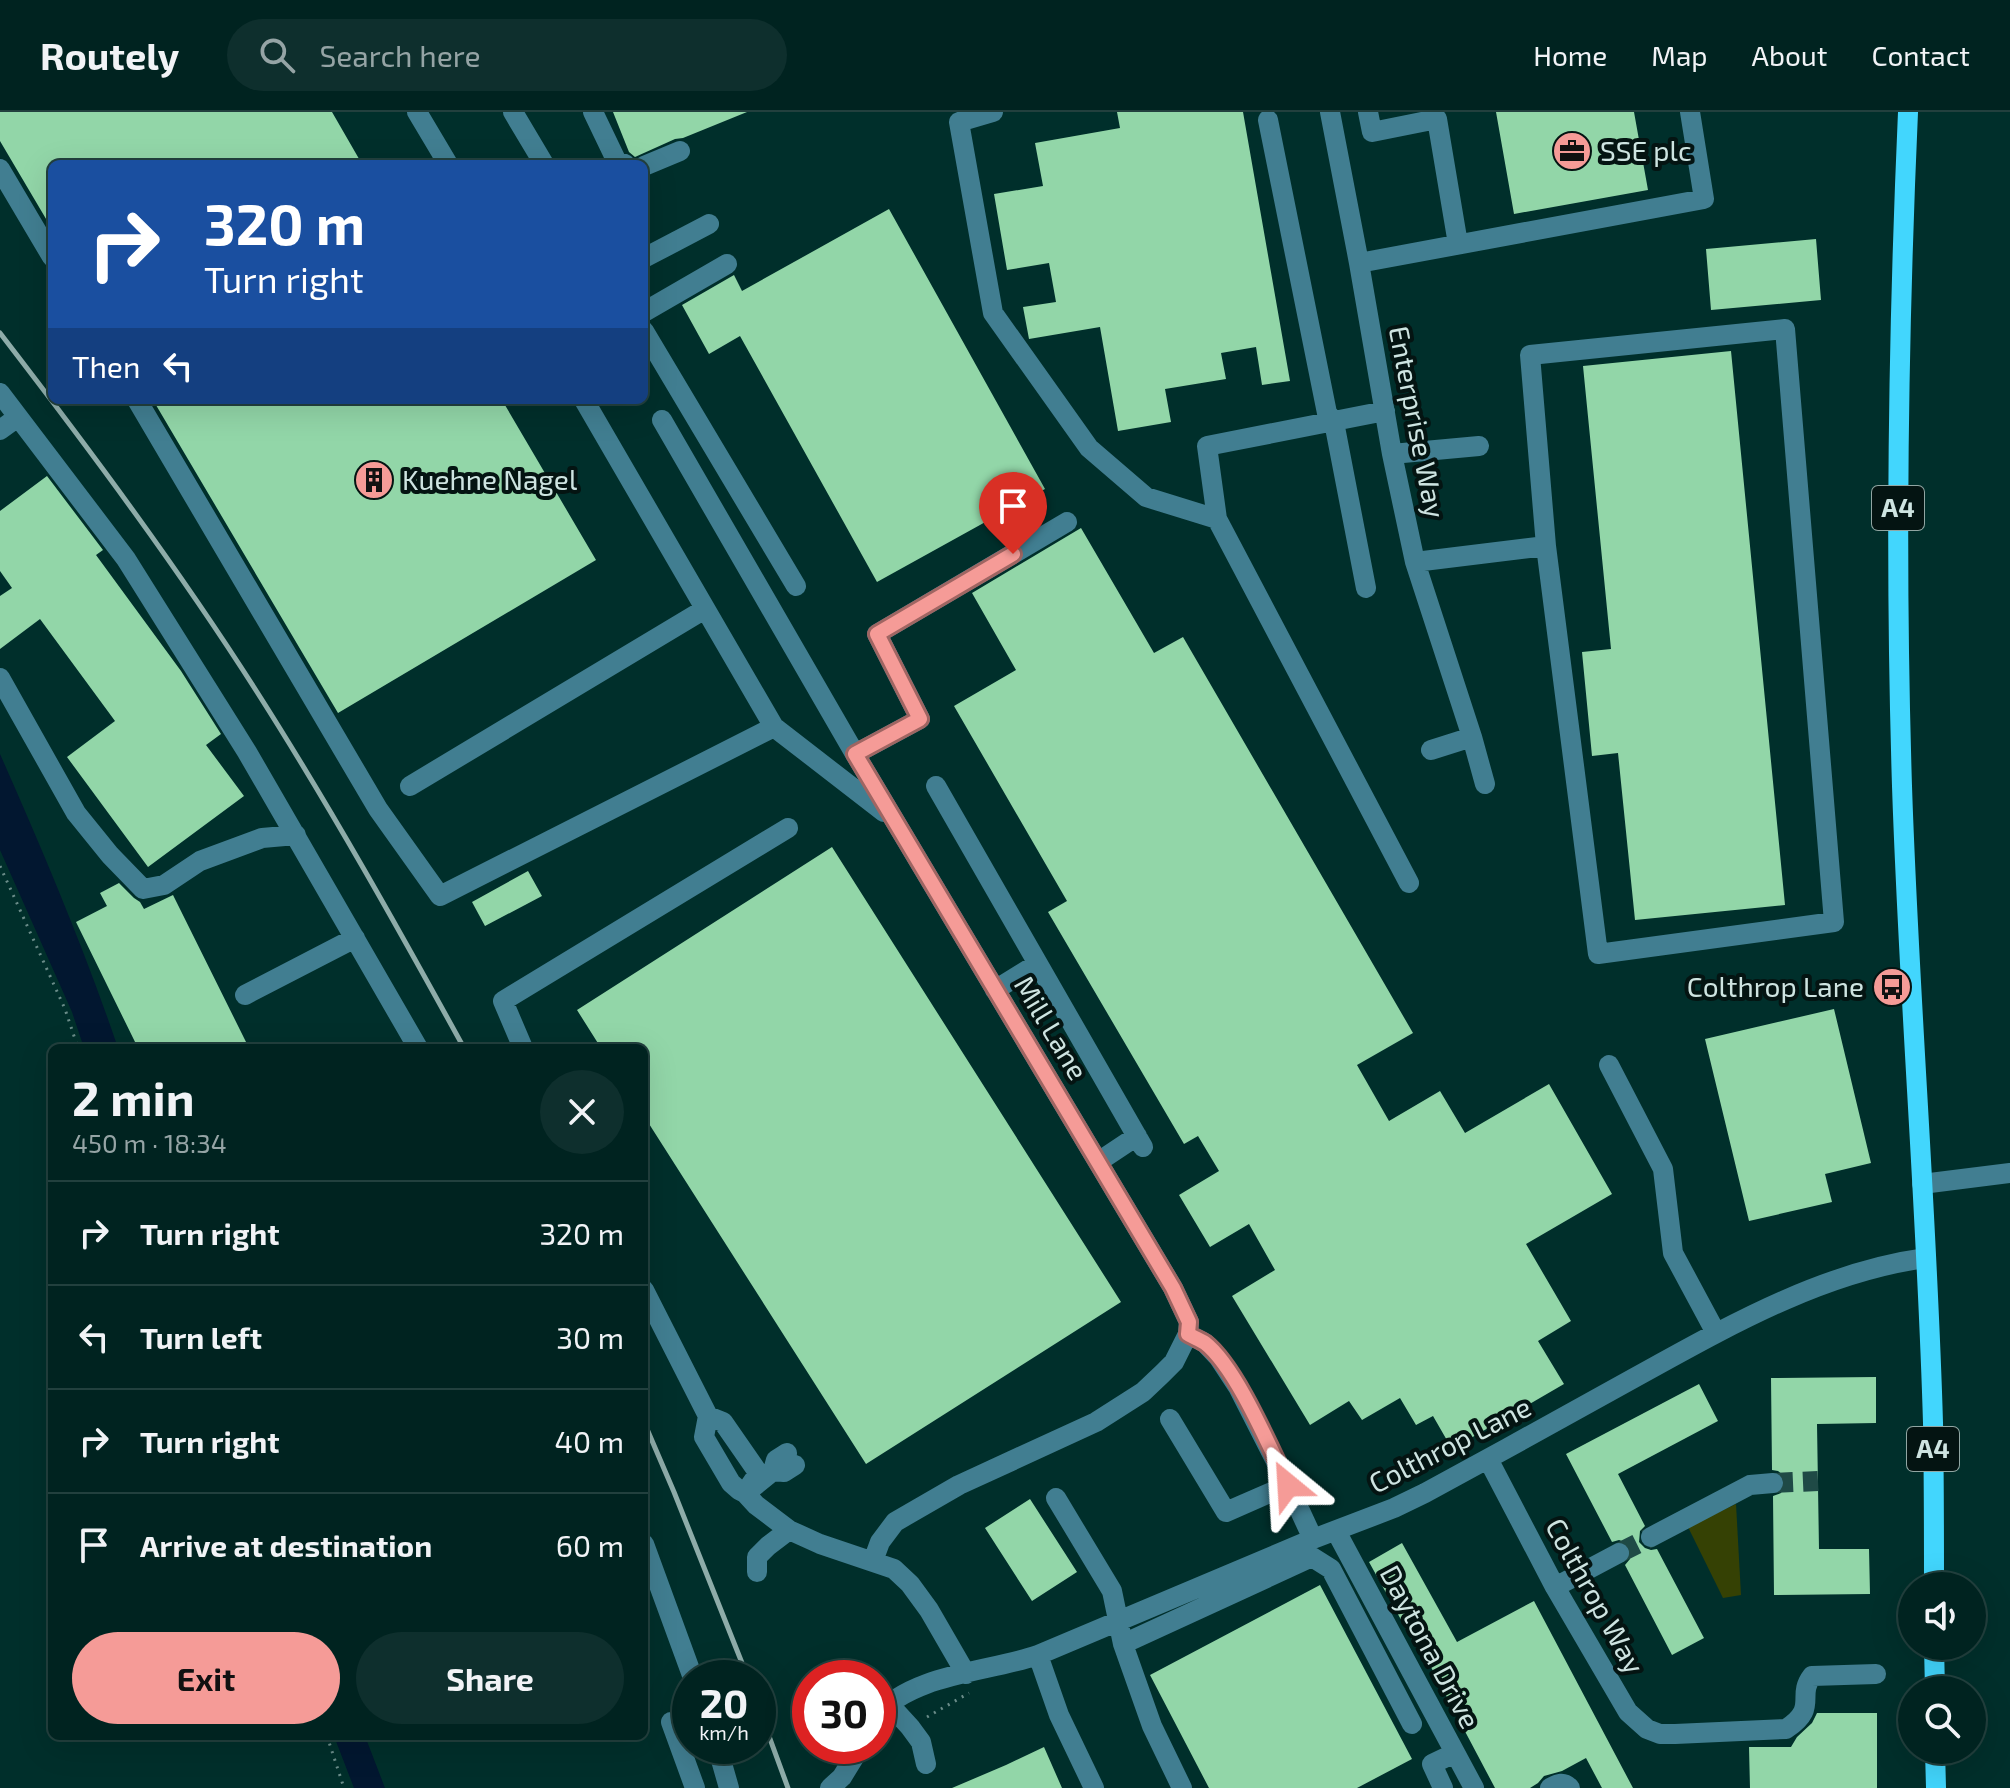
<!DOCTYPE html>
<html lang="en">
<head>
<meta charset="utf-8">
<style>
  body { margin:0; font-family:"Exo 2",sans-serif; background:#0e2f2d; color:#f1f3f6; height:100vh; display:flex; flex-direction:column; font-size:30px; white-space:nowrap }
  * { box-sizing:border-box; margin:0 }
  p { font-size:26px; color:#95a4a5 }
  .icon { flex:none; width:44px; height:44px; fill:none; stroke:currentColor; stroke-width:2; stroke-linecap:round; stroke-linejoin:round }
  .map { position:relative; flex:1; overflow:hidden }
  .sheet { position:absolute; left:48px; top:932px; width:600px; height:696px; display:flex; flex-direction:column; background:#002320; border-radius:12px; box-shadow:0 8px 32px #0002,0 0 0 2px #22403e }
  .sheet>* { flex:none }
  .banner { position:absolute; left:48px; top:48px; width:600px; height:244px; border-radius:12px; box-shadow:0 8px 32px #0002,0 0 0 2px #22403e; background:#1a4fa0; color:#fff; overflow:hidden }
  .tools { position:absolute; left:1898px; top:1460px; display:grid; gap:16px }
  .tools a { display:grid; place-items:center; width:88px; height:88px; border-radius:50%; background:#002320; box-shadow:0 8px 32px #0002,0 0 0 2px #22403e; font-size:40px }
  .speed { position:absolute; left:672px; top:1548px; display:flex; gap:16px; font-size:40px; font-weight:700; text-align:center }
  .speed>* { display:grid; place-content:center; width:104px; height:104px; border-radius:50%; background:#002320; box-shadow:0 8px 32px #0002,0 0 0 2px #22403e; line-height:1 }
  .speed small { font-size:20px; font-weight:400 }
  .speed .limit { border:12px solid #d22; background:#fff; color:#111 }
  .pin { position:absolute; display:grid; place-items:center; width:68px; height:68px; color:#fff; margin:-82px -34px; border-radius:50% 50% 50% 0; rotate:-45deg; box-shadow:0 0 8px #0007 }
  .pin .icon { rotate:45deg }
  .me { position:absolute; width:88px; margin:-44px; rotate:333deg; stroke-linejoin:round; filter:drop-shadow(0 0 6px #0008) }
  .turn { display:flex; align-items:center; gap:28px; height:168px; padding:0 24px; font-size:36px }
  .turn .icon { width:104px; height:104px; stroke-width:2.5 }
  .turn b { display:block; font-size:56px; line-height:68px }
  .then { display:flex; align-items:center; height:76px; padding:0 24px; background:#0003; gap:16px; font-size:30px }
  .round { display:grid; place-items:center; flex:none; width:84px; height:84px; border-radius:42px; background:#0e2f2d }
  .head { display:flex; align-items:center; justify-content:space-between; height:136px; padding:0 24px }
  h1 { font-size:48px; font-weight:700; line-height:60px }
  .button { display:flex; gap:16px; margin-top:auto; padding:16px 24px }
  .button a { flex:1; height:92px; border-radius:48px; background:#f59b97; color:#111; font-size:32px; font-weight:700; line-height:92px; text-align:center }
  .button a+a { background:#0e2f2d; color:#f1f3f6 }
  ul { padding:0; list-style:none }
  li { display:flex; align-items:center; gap:24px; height:104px; padding:0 24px; border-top:2px solid #22403e }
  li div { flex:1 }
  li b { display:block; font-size:30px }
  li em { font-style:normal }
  header { display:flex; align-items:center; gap:48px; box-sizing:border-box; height:112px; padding:0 40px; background:#002320; border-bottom:2px solid #22403e }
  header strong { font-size:38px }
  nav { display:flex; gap:44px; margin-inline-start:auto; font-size:28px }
  .search { width:560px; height:72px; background:#0e2f2d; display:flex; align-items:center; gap:20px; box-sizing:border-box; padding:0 28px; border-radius:44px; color:#95a4a5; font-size:30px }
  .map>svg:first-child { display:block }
  .green { fill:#354104 }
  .water { fill:#021730 }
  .building { fill:#92d6a8 }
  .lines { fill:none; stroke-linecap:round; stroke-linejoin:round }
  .minor-tunnel { stroke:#1f4a46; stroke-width:20; stroke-dasharray:20 10; stroke-linecap:butt }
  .path { stroke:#6a8c89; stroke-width:3; stroke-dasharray:2 6; stroke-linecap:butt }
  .minor { stroke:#417e91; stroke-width:20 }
  .major { stroke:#42d6fd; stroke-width:20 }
  .rail { stroke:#8eaca9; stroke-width:5 }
  .route-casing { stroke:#9f6562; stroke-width:20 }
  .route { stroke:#f59b97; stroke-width:14 }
  .labels { text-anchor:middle; stroke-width:8; stroke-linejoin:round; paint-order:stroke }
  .shield { fill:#041412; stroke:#91a6a3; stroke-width:2 }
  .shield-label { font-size:26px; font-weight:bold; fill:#cee4e1 }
  .poi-label { font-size:28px; fill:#cee4e1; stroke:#041412; text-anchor:start }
  .street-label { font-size:28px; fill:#cee4e1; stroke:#041412 }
</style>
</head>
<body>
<header>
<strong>Routely</strong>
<div class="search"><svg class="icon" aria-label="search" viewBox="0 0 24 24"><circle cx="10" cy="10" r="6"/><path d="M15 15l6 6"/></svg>Search here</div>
<nav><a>Home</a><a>Map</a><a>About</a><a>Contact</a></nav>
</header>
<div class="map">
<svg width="2010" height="1676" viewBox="0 0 2010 1676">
  <rect width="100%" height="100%" fill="#002f2b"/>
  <!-- green -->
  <path class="green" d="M1736,1392L1741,1483L1723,1486L1688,1415Z"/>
  <!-- water -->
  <path class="water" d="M0,642C43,739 84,836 118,936H84L72,900L0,738Z
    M334,1624H365L385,1676H354Z"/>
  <!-- building -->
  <path class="building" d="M0,0H332L362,52H52V117L0,29Z
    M613,0H747L683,26L675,27L635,45L629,40Z
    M1117,0H1243L1290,269L1262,273L1256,235L1221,241L1226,267L1165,277L1171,310L1118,319L1100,215L1029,227L1023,195L1056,190L1049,151L1007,158L994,82L1043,74L1035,31L1120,16Z
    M1496,0H1634L1648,78L1514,102Z
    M889,97L1045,377L877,470L740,224L709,242L682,193L734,163L742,179Z
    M1816,127L1821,188L1711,198L1706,137Z
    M1731,239L1785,793L1635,808L1618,641L1592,644L1582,540L1611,537L1583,254Z
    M153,288H502L596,448L338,601Z
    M47,364L103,438L96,443L181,559L221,622L206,633L244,684L148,755L67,645L115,609L40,507L0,537V484L12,476L0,459V399Z
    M1081,416L1154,541L1183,525L1413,921L1357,953L1389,1009L1440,979L1465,1021L1549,972L1612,1082L1526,1132L1571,1209L1538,1229L1564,1272L1452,1337L1433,1304L1416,1313L1400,1286L1362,1308L1349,1289L1310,1313L1232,1184L1275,1158L1249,1112L1210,1135L1179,1083L1219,1059L1198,1024L1184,1032L1048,800L1067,789L954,594L1016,558L972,481Z
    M832,735L1121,1190L866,1352L644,1004V936H601L577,898Z
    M528,759L542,784L485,814L472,790Z
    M119,771L134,786L140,790L144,797L173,783L249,936H138L76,810L107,794L100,781Z
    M1834,897L1871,1051L1825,1062L1832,1090L1749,1109L1705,927Z
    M1876,1265V1311L1817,1312L1819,1437H1869L1870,1482L1774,1483L1773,1384L1781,1381L1786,1371L1783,1363L1778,1359L1772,1358L1771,1266Z
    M1699,1272L1718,1309L1618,1362L1645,1414L1640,1419L1639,1430L1645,1436L1651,1438L1657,1437L1704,1526L1672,1543L1625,1453L1630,1447L1631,1436L1625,1430L1619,1428L1612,1430L1566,1342Z
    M1030,1387L1077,1460L1032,1489L985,1416Z
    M1402,1431L1457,1530L1534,1489L1633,1676H1602L1586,1646L1562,1659L1544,1664L1538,1671L1530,1676H1495L1423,1540L1420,1542L1369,1450Z
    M1320,1473L1412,1647L1357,1676H1209L1150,1563Z
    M1817,1601H1877V1676H1750L1749,1635H1791L1797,1625L1812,1611Z
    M1044,1635L1062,1676H952L1006,1653Z"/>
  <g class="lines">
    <!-- minor-tunnel -->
    <path class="minor-tunnel" d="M1773,1371L1818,1369
      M1619,1441L1651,1425"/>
    <!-- path -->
    <path class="path" d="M0,754L65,897L78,936
      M927,1605L969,1581
      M327,1624L344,1676"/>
    <!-- minor -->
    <path class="minor" d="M417,0L448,52
      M513,0L544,52
      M593,0L617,50L625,52
      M993,0L959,10L993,201L1089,336L1146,385L1217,407L1207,334L1385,299
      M1330,0L1359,151L1392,342L1415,450L1472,625L1485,672
      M1368,0L1372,20L1437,7L1458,132
      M1268,8L1327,301L1334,310L1366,476
      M644,54L680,39
      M0,57L52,145
      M644,146L709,112
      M1359,151L1704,87L1690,0
      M644,200L727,152
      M644,219L796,474
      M0,281L126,447L247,640L418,936
      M137,288L378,697L440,784L774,615L884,700
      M584,288L774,615
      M662,308L855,642L1173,1176L1189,1210L1188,1222L1174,1250L1162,1262L1143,1280L1096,1310L959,1373L895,1410L880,1430L873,1449
      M0,318L18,305
      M1392,342L1479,334
      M1217,407L1409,771
      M1415,450L1546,434L1530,243L1785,217L1834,810L1598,842L1546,434
      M0,566L76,701L110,743L143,777L164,773L200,749L262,726L296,723
      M1431,638L1472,625
      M855,642L920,607L877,522L1067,410
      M410,674L705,497
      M936,674L1143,1035
      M995,878L1037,852
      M245,883L355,826
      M523,936L503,889L788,716
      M1609,953L1663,1057L1673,1141L1716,1221
      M1098,1050L1137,1024
      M1922,1072L2010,1061
      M644,1178L708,1304L704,1325L731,1371L739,1378L745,1381L756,1393L789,1418L820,1432L894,1457L910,1472L929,1498L966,1562
      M1188,1222L1205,1231L1219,1246L1238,1275L1288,1373L1313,1427
      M708,1304L723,1310L757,1359L756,1365L745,1381
      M1170,1307L1226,1400L1288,1373
      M1488,1347L1555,1475L1628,1600L1647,1617L1660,1622H1675L1786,1617C1819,1595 1796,1585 1812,1564L1876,1562
      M773,1359L784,1360L795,1353
      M752,1376L773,1359L776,1348L787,1341
      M1056,1386L1112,1479L1123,1532L1152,1614L1182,1676
      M1336,1419L1474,1676
      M1651,1425L1750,1373L1773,1371
      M644,1432L693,1566
      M757,1460V1445L768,1434L789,1418
      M1555,1475L1619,1441
      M1123,1532L1312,1445L1331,1457L1412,1612
      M1038,1543L1313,1427L1394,1396L1425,1381C1495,1343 1564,1305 1634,1266C1725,1216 1821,1160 1926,1146
      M888,1591L910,1615L921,1630L926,1652
      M878,1603C912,1562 989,1560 1038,1543L1059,1603L1094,1676
      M671,1610L695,1676
      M717,1634L729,1676
      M830,1676L842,1665L861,1634
      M1443,1676L1432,1652L1455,1641
      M1550,1676C1558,1672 1563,1669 1570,1676"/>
    <!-- major -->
    <path class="major" d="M1908,0C1898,225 1895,449 1902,674C1909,887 1927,1099 1933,1311C1934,1365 1934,1420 1934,1474
      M1934,1534L1935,1578
      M1935,1638L1936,1676"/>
    <!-- rail -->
    <path class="rail" d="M0,221C90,338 178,456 257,580C331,696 398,816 464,936
      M644,1310L674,1380L748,1566
      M758,1594L788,1676"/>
  </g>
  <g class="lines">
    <defs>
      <path id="route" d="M1013,442L877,522L920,607L855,642L1173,1176L1189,1210L1188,1222C1193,1225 1200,1228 1205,1231C1236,1255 1270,1336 1288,1373"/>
    </defs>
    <!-- route casing -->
    <use href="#route" class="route-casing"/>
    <!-- route -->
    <use href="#route" class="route"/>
  </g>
  <!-- icons -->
  <defs>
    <symbol id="office-disc" viewBox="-11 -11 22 22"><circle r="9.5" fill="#f59b97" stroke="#041412"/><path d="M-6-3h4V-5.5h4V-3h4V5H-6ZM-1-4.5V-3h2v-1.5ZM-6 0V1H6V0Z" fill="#111"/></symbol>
    <symbol id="building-disc" viewBox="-11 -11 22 22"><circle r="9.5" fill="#f59b97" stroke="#041412"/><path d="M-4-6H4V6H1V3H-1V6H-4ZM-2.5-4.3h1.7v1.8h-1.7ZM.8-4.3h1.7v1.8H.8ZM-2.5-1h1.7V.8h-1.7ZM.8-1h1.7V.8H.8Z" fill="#111"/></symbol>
    <symbol id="bus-disc" viewBox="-11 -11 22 22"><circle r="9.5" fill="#f59b97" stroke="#041412"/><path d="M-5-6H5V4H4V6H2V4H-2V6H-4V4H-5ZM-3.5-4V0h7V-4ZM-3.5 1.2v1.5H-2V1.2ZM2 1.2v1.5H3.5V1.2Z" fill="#111"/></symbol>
  </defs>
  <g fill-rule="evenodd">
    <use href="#office-disc" x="1550" y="17" width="44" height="44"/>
    <use href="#building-disc" x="352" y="346" width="44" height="44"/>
    <use href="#bus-disc" x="1870" y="853" width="44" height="44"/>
  </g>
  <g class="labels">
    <!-- shield labels -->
    <g class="shield">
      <rect x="1872" y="374" width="52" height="44" rx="6"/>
      <rect x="1907" y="1315" width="52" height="44" rx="6"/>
    </g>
    <g class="shield-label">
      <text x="1898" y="405">A4</text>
      <text x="1933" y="1346">A4</text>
    </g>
    <!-- poi labels -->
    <g class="poi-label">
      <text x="1600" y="49">SSE plc</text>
      <text x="402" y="378">Kuehne Nagel</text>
      <text x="1864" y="885" text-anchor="end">Colthrop Lane</text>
    </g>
    <!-- street labels -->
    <g class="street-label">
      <text transform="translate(1417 310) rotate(79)" y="10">Enterprise Way</text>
      <text transform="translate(1051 916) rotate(59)" y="10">Mill Lane</text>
      <text transform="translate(1450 1333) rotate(-27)" y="10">Colthrop Lane</text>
      <text transform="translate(1595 1484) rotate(61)" y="10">Colthrop Way</text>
      <text transform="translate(1430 1535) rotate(62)" y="10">Daytona Drive</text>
    </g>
  </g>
</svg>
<div class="tools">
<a><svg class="icon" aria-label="sound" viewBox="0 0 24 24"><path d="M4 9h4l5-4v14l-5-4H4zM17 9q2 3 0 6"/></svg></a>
<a><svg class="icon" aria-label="search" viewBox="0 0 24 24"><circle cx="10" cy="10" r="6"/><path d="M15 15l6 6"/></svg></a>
</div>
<div class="speed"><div>20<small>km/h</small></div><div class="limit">30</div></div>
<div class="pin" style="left:1013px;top:442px;background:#d93025"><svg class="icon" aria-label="arrive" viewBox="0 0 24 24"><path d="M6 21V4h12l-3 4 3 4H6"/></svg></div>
<svg class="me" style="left:1288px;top:1373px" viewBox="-20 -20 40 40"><path d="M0-17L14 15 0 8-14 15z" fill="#f59b97" stroke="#fff" stroke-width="4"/></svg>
<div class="banner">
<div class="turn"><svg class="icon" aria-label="right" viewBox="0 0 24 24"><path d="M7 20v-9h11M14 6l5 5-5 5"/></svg><div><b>320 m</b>Turn right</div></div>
<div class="then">Then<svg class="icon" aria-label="left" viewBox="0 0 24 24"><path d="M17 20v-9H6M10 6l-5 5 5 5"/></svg></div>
</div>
<section class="sheet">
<div class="head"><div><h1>2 min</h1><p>450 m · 18:34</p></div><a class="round"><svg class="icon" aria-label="close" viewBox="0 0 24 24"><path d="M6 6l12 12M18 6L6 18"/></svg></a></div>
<ul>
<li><svg class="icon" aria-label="right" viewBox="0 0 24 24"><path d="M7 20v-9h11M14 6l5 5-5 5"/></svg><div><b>Turn right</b></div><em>320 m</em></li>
<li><svg class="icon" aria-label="left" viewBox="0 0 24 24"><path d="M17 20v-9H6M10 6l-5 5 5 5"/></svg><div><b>Turn left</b></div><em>30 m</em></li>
<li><svg class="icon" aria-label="right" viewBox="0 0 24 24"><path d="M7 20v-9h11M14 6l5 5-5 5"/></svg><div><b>Turn right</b></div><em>40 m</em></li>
<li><svg class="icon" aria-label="arrive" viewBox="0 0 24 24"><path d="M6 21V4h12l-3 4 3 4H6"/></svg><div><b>Arrive at destination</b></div><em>60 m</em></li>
</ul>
<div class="button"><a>Exit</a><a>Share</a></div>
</section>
</div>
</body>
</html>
